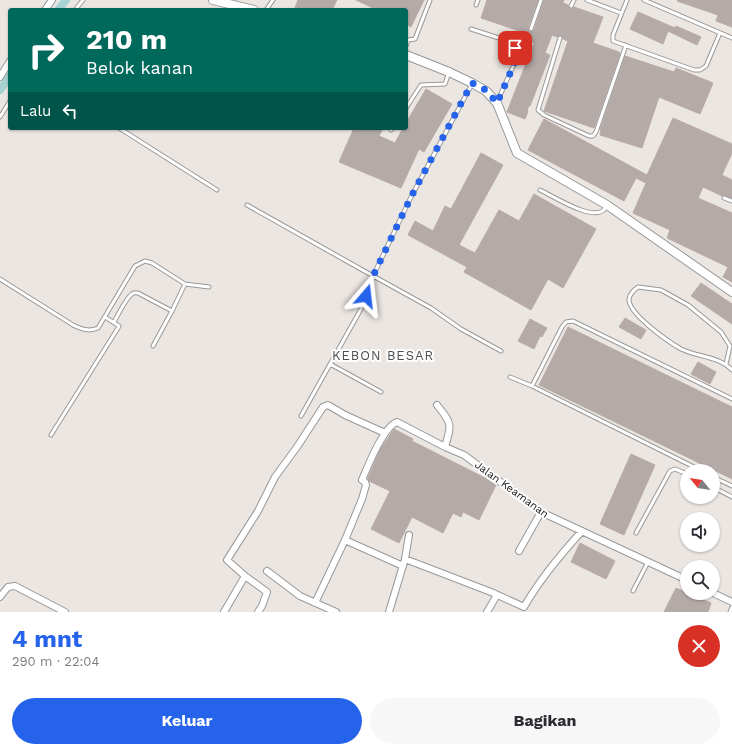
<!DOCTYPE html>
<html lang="id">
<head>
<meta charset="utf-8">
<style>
  body { margin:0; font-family:"Work Sans",sans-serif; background:#f7f7f7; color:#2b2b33; height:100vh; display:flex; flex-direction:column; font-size:15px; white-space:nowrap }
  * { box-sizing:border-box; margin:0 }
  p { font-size:13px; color:#7c7c81 }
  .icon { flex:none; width:22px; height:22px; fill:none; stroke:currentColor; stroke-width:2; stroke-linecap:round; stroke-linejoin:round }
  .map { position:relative; height:612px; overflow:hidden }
  .panel { display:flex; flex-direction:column; background:#fff; flex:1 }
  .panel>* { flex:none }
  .banner { position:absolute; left:8px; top:8px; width:400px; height:122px; border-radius:4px; box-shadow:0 1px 3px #0004; background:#00695c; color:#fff; overflow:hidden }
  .needle { width:26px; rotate:300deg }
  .controls { position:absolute; left:680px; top:464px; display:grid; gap:8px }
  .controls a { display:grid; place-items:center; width:40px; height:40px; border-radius:50%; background:#fff; box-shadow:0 1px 3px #0004; font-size:20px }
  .pin { position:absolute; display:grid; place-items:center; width:34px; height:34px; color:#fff; margin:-17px; border-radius:8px; box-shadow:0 2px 6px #0006 }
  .me { position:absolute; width:44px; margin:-22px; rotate:17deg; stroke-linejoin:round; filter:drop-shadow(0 0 3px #0008) }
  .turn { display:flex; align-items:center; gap:14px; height:84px; padding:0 12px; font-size:18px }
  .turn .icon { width:52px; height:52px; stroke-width:2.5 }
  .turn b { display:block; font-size:28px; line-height:34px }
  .then { display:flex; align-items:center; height:38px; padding:0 12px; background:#0003; gap:8px; font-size:15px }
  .round { display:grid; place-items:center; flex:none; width:42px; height:42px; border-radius:21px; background:#f7f7f7 }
  .summary { display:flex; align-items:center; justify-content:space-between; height:68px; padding:0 12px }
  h1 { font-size:24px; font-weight:700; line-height:30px; color:#2563eb }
  .cta { display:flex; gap:8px; margin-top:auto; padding:8px 12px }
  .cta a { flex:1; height:46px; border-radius:24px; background:#2563eb; color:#fff; font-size:16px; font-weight:700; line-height:46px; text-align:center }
  .cta a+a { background:#f7f7f7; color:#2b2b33 }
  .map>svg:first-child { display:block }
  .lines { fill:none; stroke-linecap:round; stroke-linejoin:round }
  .canal { stroke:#a7d4d3; stroke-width:8 }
  .building { fill:#b4aba8; stroke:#bbaaa6 }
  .service-casing { stroke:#989898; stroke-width:5 }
  .minor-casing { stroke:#989898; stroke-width:8 }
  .tertiary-casing { stroke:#989898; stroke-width:10 }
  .service { stroke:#fff; stroke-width:3 }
  .minor { stroke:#fff; stroke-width:6 }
  .tertiary { stroke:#fff; stroke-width:8 }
  .route { stroke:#2563eb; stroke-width:7; stroke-dasharray:0 12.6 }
  .labels { text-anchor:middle; stroke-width:4; stroke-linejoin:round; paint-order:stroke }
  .street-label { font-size:11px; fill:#1b1b1b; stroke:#fff }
  .quarter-label { font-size:13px; letter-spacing:1px; fill:#4e4e4e; stroke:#fff }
</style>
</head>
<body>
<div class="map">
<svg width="732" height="612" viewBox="0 0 732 612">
  <rect width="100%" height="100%" fill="#ebe6e2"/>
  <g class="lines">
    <!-- canal -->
    <path class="canal" d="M58,10L66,0
      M0,90L10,76"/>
  </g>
  <!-- building -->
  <path class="building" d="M298,0H337L332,10H294Z
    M356,0H424L411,27L406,24V10H377Z
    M487,0H538L528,28L529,31L530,32L534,30L544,0H564L563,3L568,5L570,9L574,7L603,17L593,43L619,52L620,54L594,128L544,111L568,41L563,39L562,36L560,35L557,37L552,35L545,53L550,55L530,106H529L527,110L528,111L525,119L507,112L534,43L529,41L531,35L481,18Z
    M678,0H732V27L716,21L718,15L677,1Z
    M638,12L675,28L676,26L701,37L697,45L668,31L663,44L630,29Z
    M625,56L674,72L676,68L713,83L700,114L659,97L642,148L600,135L601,131L600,130Z
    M426,89L452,104L424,152L419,149L401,188L339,162L354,128H383L379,136L395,143L403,128H406V123Z
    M673,118L732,144V153L722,175L732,180V198L722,196L703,187L698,198L732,213V282L723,277L728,267L667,238L670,230L633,213L646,183L636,178L624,201L528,150L544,119L647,175Z
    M481,153L503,165L459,245L475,253L499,210L519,221L534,194L596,229L563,288L548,279L531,310L464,272L467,267L408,235L415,221L433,231L445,206L451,209Z
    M701,283L732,304V324L691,296Z
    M625,318L646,330L641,339L619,327Z
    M530,319L547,328L542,337L540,336L534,349L518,341Z
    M568,327L732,407V479L539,385Z
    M698,362L716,372L710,384L691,374Z
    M394,429L413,439L412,441L491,481L496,485L479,520L463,512L461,517L453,513L443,533L412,517L399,543L371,529L390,491L369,481L368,478L380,450Z
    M631,454L655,465L624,535L600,524Z
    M580,543L615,561L606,579L571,562Z
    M676,588L711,603L708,612H664Z"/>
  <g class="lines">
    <defs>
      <path id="service" d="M587,0L621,13
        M627,0L613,35V41L694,70H700L706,66L720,33
        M644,0L732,38
        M476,5L478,0
        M571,6L574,0
        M75,10L83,0
        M266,10L273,0
        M471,29L505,40L515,48L516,60L497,102
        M531,29L541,0
        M560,38L538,110L544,115L589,136H593L596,132L626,45
        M406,40H408L406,46
        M408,40L415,39L430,0
        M406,108L421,85L445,84L449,72
        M0,117L10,101
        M119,128L217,190
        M391,130L393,128
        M540,190C553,196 597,225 606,207
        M724,198L732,201
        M247,205L366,272L431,308L461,329L501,351
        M0,279L73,325C81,329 89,332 98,328L135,266L145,261L152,263L185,284L209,287
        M172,311L185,284
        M114,322C118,315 126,298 132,294C134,292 136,293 138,293L172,311L153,346
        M330,364L381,392
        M726,364L730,346L721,332L688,305L661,290L638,287C634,290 630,293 629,299C628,314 669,342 681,349C697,357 719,356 732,370
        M510,377L532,386L702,471
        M532,386L562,327L566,322L573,321L732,399
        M301,416L361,309L373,276L412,195L472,84
        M51,435L118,328L119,326L105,317
        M713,477L732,486
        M713,487L732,497
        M636,533L670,471L675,469L687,474
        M633,591L648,562
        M730,612L732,607"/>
      <path id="minor" d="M45,10L52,0
        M0,77L10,61
        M437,405C452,424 452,423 445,447
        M409,535L405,559L491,592L524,607C540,579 561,554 582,531
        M345,540L403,566
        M519,551L541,512
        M267,571L300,596L336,612
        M245,576L267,592L262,606L258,612
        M713,593L732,602
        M0,597L8,587L15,586L65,612
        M315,603L345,540L362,499L366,485L365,482L362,480C368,466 383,427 397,422L445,447L464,455L541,512L687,580
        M224,612L245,576L227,560L258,511L275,477L297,447L323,407L328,405L345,415L385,433
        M389,612L404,562
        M487,612L497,595"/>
      <path id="tertiary" d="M213,0L254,10
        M406,55L449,72L472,83L486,91L497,103L517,153L607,205L732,292"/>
    </defs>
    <!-- service casing -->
    <use href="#service" class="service-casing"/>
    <!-- minor casing -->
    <use href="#minor" class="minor-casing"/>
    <!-- tertiary casing -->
    <use href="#tertiary" class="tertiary-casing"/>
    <!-- service -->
    <use href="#service" class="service"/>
    <!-- minor -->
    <use href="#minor" class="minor"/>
    <!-- tertiary -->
    <use href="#tertiary" class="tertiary"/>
  </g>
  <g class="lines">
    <!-- route -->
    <path class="route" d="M366,296L373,276L412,195L472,83L486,90L497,103L516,60L515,48"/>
  </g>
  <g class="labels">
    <!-- street labels -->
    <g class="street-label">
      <text transform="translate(512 489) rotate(36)" y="4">Jalan Keamanan</text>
    </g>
    <!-- quarter labels -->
    <g class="quarter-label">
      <text x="383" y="360">KEBON BESAR</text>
    </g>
  </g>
</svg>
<div class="controls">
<a><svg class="needle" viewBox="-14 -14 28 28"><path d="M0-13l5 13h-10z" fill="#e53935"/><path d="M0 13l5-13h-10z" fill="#7c7c81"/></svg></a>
<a><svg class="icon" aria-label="sound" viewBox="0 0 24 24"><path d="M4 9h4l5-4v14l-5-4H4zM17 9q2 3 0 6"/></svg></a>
<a><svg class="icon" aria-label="search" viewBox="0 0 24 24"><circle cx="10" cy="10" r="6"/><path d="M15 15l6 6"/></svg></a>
</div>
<div class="pin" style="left:515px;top:48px;background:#d93025"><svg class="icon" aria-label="arrive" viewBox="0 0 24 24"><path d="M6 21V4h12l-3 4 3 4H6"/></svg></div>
<svg class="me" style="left:366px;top:296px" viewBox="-20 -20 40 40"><path d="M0-17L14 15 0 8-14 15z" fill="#2563eb" stroke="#fff" stroke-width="4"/></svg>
<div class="banner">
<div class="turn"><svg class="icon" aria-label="right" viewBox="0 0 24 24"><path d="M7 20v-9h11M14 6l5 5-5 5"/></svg><div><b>210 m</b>Belok kanan</div></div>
<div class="then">Lalu<svg class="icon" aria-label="left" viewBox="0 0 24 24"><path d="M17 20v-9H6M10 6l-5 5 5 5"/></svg></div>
</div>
</div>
<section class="panel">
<div class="summary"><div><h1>4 mnt</h1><p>290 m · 22:04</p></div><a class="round" style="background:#d93025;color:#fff"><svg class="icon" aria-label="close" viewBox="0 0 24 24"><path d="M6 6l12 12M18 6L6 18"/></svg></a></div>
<div class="cta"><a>Keluar</a><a>Bagikan</a></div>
</section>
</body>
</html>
